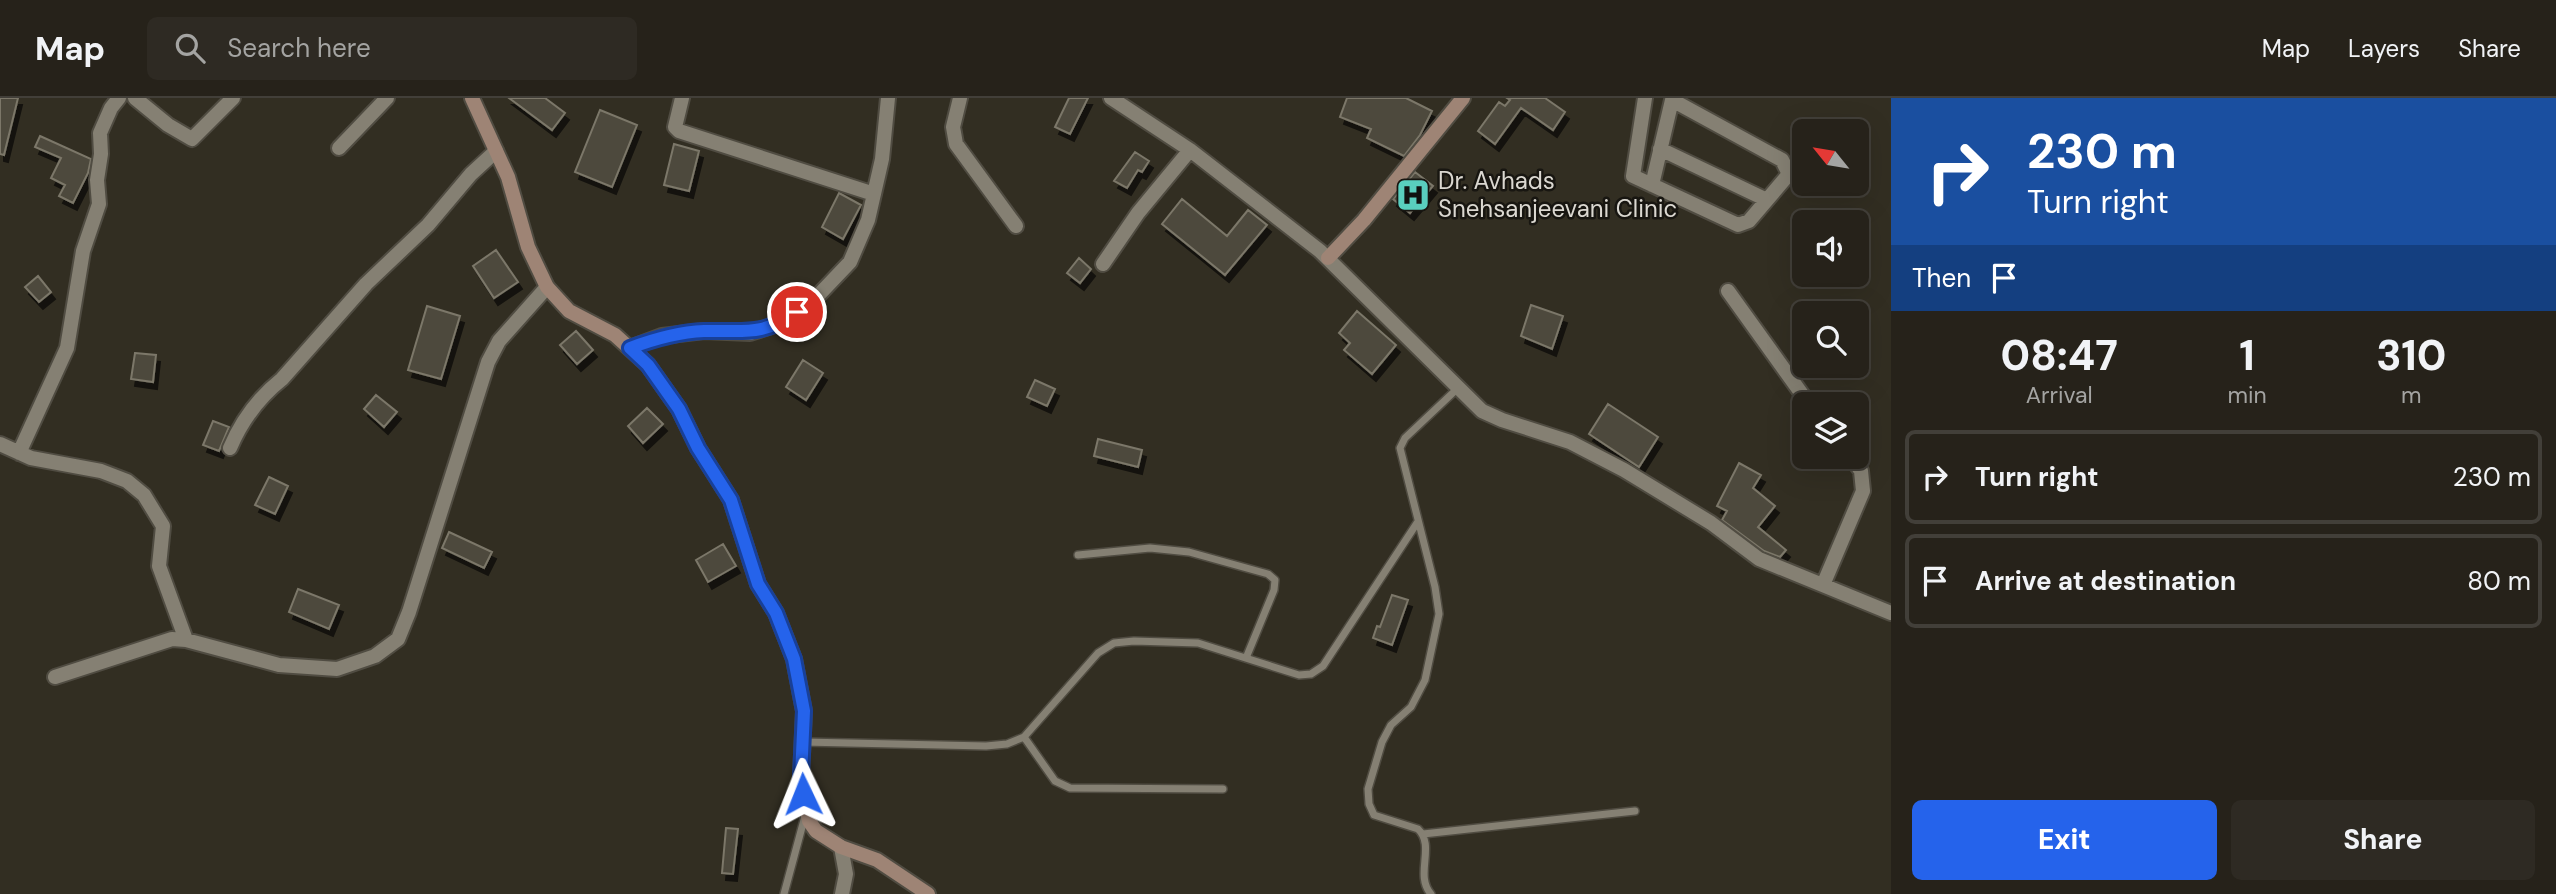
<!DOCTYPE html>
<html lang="en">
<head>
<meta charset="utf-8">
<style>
  body { margin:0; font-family:"DM Sans",sans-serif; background:#2e2a23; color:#f1f3f6; height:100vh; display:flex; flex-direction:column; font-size:26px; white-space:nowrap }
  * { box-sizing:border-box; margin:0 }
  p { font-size:23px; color:#a4a4a2 }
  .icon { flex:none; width:38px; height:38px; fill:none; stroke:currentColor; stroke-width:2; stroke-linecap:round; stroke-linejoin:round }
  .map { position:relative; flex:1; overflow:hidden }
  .sheet { display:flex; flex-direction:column; background:#26221a; width:665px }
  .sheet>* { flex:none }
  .banner { background:#1a4fa0; color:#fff; overflow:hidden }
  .needle { width:46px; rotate:300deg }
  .buttons { position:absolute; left:1792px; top:21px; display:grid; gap:14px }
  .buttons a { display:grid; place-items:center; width:77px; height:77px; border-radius:10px; background:#26221a; box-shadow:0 7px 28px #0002,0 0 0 2px #423f39; font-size:35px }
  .pin { position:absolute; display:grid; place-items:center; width:60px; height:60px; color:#fff; margin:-30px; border:4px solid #fff; border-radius:50%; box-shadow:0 2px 7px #0007 }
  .me { position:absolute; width:77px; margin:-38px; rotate:358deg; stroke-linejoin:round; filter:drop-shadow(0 0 5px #0008) }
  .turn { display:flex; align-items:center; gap:24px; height:147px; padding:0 21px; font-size:32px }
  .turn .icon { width:91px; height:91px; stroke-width:2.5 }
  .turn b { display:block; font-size:49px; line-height:60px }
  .then { display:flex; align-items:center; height:66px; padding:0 21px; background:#0003; gap:14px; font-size:26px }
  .eta { display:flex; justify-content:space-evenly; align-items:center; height:119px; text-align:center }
  .eta b { font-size:42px; font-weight:800; line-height:49px }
  .primary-button { display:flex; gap:14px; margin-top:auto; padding:14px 21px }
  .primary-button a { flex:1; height:80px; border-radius:10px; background:#2563eb; color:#fff; font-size:28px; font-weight:800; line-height:80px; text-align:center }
  .primary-button a+a { background:#2e2a23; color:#f1f3f6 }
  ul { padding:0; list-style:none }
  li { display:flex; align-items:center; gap:21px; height:94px; margin:0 14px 10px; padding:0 7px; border:4px solid #423f39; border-radius:10px }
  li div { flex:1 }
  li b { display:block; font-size:26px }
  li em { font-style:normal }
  header { display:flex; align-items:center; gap:42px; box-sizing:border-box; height:98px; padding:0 35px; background:#26221a; border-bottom:2px solid #423f39 }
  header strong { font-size:33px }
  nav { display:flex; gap:38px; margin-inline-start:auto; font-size:24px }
  .search { width:490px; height:63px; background:#2e2a23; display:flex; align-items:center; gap:18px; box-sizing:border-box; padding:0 24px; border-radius:10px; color:#a4a4a2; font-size:26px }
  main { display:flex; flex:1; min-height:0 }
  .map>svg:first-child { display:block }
  .building { fill:#4e4a3d; stroke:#7b7769; stroke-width:2; filter:url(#shadow) }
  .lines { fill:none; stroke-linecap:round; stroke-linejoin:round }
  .lane-casing { stroke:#504c42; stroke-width:10 }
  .street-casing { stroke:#504c42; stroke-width:18 }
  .secondary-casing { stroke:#504c42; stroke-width:18 }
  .lane { stroke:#858073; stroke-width:7 }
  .street { stroke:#858073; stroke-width:14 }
  .secondary { stroke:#9e8475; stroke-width:14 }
  .route-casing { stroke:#184099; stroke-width:18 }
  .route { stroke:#2563eb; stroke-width:12 }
  .labels { text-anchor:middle; stroke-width:5; stroke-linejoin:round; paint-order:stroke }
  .poi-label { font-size:24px; fill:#dbd8d1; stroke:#181611; text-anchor:start }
</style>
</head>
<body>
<header>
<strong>Map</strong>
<div class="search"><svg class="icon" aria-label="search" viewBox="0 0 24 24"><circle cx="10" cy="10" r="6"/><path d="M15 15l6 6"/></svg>Search here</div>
<nav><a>Map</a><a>Layers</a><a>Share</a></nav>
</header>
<main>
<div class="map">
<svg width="1891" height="796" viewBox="0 0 1891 796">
  <defs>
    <filter id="shadow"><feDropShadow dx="4" dy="7" stdDeviation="0" flood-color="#0009"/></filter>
  </defs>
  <rect width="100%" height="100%" fill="#322e22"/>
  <!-- building -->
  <path class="building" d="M0,0H18L4,57L0,56Z
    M509,0H545L565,15L552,32Z
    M1069,0H1088L1070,36L1055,29Z
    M1347,0H1406L1432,13L1420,37L1404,58L1367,40L1371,31L1340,19Z
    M1507,0H1545L1565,14L1553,32L1521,10L1495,46L1478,33L1499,4L1505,8L1510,2Z
    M600,12L637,27L612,89L575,74Z
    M40,38L91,61L88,75L73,105L59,98L65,87L51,80L61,60L35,49Z
    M674,46L699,53L689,93L664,87Z
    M1135,54L1149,63L1142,74L1138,72L1127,90L1114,83Z
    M1415,74L1433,88L1410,115L1393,101Z
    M839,95L861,107L843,141L822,129Z
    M1182,101L1227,138L1248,112L1267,127L1225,177L1162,126Z
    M496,152L518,184L494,200L473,168Z
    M1079,160L1091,171L1080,185L1067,175Z
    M38,178L51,194L39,204L25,189Z
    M1531,207L1563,218L1552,251L1521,238Z
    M427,208L460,218L441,281L408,272Z
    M1357,213L1396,247L1372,276L1344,252L1350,245L1339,235Z
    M576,233L593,252L577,266L560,247Z
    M135,255L156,257L153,284L131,281Z
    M803,262L823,275L806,302L786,289Z
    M1035,282L1055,291L1047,308L1027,299Z
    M376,297L397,314L384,329L364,311Z
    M1608,306L1658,339L1639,369L1589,336Z
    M647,310L663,326L643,345L628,328Z
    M213,323L229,329L219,353L203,347Z
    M1098,341L1142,352L1138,369L1094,358Z
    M1739,365L1761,377L1753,390L1775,408L1758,429L1786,452L1780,459L1764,453L1722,422L1727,413L1717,408Z
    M269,379L288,388L275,416L255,407Z
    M449,434L492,454L484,470L442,450Z
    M723,446L736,468L708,484L696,462Z
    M298,491L339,507L329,531L289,514Z
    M1392,497L1408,502L1392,547L1373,540L1377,528L1380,529Z
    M726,730L738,731L733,776L722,775Z"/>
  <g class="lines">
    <defs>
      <path id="lane" d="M1078,457L1150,450L1189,454L1268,476L1275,482L1274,492L1246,560
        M1024,639L1055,683L1070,690L1223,691
        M803,644L986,648L1007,646L1024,639L1098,555L1114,545L1134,543L1198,545L1299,577L1311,576L1323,568L1417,425
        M1423,736L1635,713
        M784,796L805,718
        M1431,796C1414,777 1436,748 1418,731L1374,717L1369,706L1368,691L1382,644L1391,627L1411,609L1425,582L1439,516L1435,489L1400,350L1405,340L1458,290"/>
      <path id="street" d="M135,0L168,27L192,41L233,0
        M682,0L675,29L679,33L874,96
        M960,0L953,29L956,46L1016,128
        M1111,0L1190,52L1320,153L1482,313L1502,322L1570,344L1624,372L1711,425L1759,461L1891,515
        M1645,0L1633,78L1738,127L1749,123L1789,76L1782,62L1672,2L1652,87
        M339,50L387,0
        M1660,51L1767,102
        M1103,166L1138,115L1190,52
        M1728,193L1809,306
        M630,250L662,238L704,233L750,235L784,224L811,205L850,164L868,122L882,61L888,0
        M0,346L31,360L101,373L127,383L144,397L163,428L159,468L186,542
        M230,350C242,322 258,300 282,281L366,186L428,127L471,76L496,53
        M19,355L67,250L83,153L99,106L97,82L101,56L100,35L111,10L119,0
        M1823,487L1863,393L1861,373L1851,359
        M55,579L172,541L186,542L279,567L337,571L375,558L398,541L409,514L488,264L499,243L547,189
        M841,749L846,776L842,796"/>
      <path id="secondary" d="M472,0L508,79L528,149L547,189L569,213L615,237L648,267L679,311L698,350L731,402L758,486L776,515L794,561L804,613L801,678L809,723L816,733L841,749L877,762L928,796
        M1328,160L1364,122L1463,0"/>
    </defs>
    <!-- lane casing -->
    <use href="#lane" class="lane-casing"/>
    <!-- street casing -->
    <use href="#street" class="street-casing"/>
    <!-- secondary casing -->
    <use href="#secondary" class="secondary-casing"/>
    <!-- lane -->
    <use href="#lane" class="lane"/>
    <!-- street -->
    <use href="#street" class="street"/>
    <!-- secondary -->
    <use href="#secondary" class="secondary"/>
  </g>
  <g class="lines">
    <defs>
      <path id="route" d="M797,214C761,239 744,232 704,233C678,234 654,241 630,250L648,267L679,311L698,350L731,402L758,486L776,515L794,561L804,613L801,678L803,696"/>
    </defs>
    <!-- route casing -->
    <use href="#route" class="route-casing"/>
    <!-- route -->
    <use href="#route" class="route"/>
  </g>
  <!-- icons -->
  <defs>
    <symbol id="hospital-square" viewBox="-11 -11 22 22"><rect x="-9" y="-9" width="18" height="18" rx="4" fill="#59cebe" stroke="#181611"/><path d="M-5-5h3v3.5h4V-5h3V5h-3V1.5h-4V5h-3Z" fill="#111"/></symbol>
  </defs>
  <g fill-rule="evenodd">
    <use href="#hospital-square" x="1394" y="78" width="38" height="38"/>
  </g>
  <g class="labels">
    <!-- poi labels -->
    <g class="poi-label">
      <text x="1438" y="91">Dr. Avhads<tspan x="1438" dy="28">Snehsanjeevani Clinic</tspan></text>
    </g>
  </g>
</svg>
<div class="buttons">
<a><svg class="needle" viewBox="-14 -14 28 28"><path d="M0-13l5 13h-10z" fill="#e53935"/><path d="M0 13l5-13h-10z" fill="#a4a4a2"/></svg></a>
<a><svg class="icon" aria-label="sound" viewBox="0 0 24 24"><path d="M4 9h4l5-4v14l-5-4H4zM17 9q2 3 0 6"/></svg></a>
<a><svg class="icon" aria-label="search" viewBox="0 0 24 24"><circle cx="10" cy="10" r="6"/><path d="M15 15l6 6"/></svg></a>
<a><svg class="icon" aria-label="layers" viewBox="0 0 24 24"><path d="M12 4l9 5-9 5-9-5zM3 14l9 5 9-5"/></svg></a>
</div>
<div class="pin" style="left:797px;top:214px;background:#d93025"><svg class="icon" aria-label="arrive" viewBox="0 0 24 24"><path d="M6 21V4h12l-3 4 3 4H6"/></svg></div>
<svg class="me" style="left:803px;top:696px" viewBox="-20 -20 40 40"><path d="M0-17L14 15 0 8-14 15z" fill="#2563eb" stroke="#fff" stroke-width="4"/></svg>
</div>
<section class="sheet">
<div class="banner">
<div class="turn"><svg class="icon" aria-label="right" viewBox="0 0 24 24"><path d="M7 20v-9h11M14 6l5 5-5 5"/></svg><div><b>230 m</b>Turn right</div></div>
<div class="then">Then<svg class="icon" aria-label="arrive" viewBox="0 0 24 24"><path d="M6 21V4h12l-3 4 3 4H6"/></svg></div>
</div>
<div class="eta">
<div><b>08:47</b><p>Arrival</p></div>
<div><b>1</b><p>min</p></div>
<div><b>310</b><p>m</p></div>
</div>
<ul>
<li><svg class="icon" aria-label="right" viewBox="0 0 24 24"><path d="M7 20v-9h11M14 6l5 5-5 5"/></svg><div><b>Turn right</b></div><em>230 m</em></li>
<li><svg class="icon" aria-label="arrive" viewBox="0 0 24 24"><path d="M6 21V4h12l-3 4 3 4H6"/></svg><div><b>Arrive at destination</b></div><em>80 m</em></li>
</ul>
<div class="primary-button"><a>Exit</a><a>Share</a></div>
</section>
</main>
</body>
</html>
